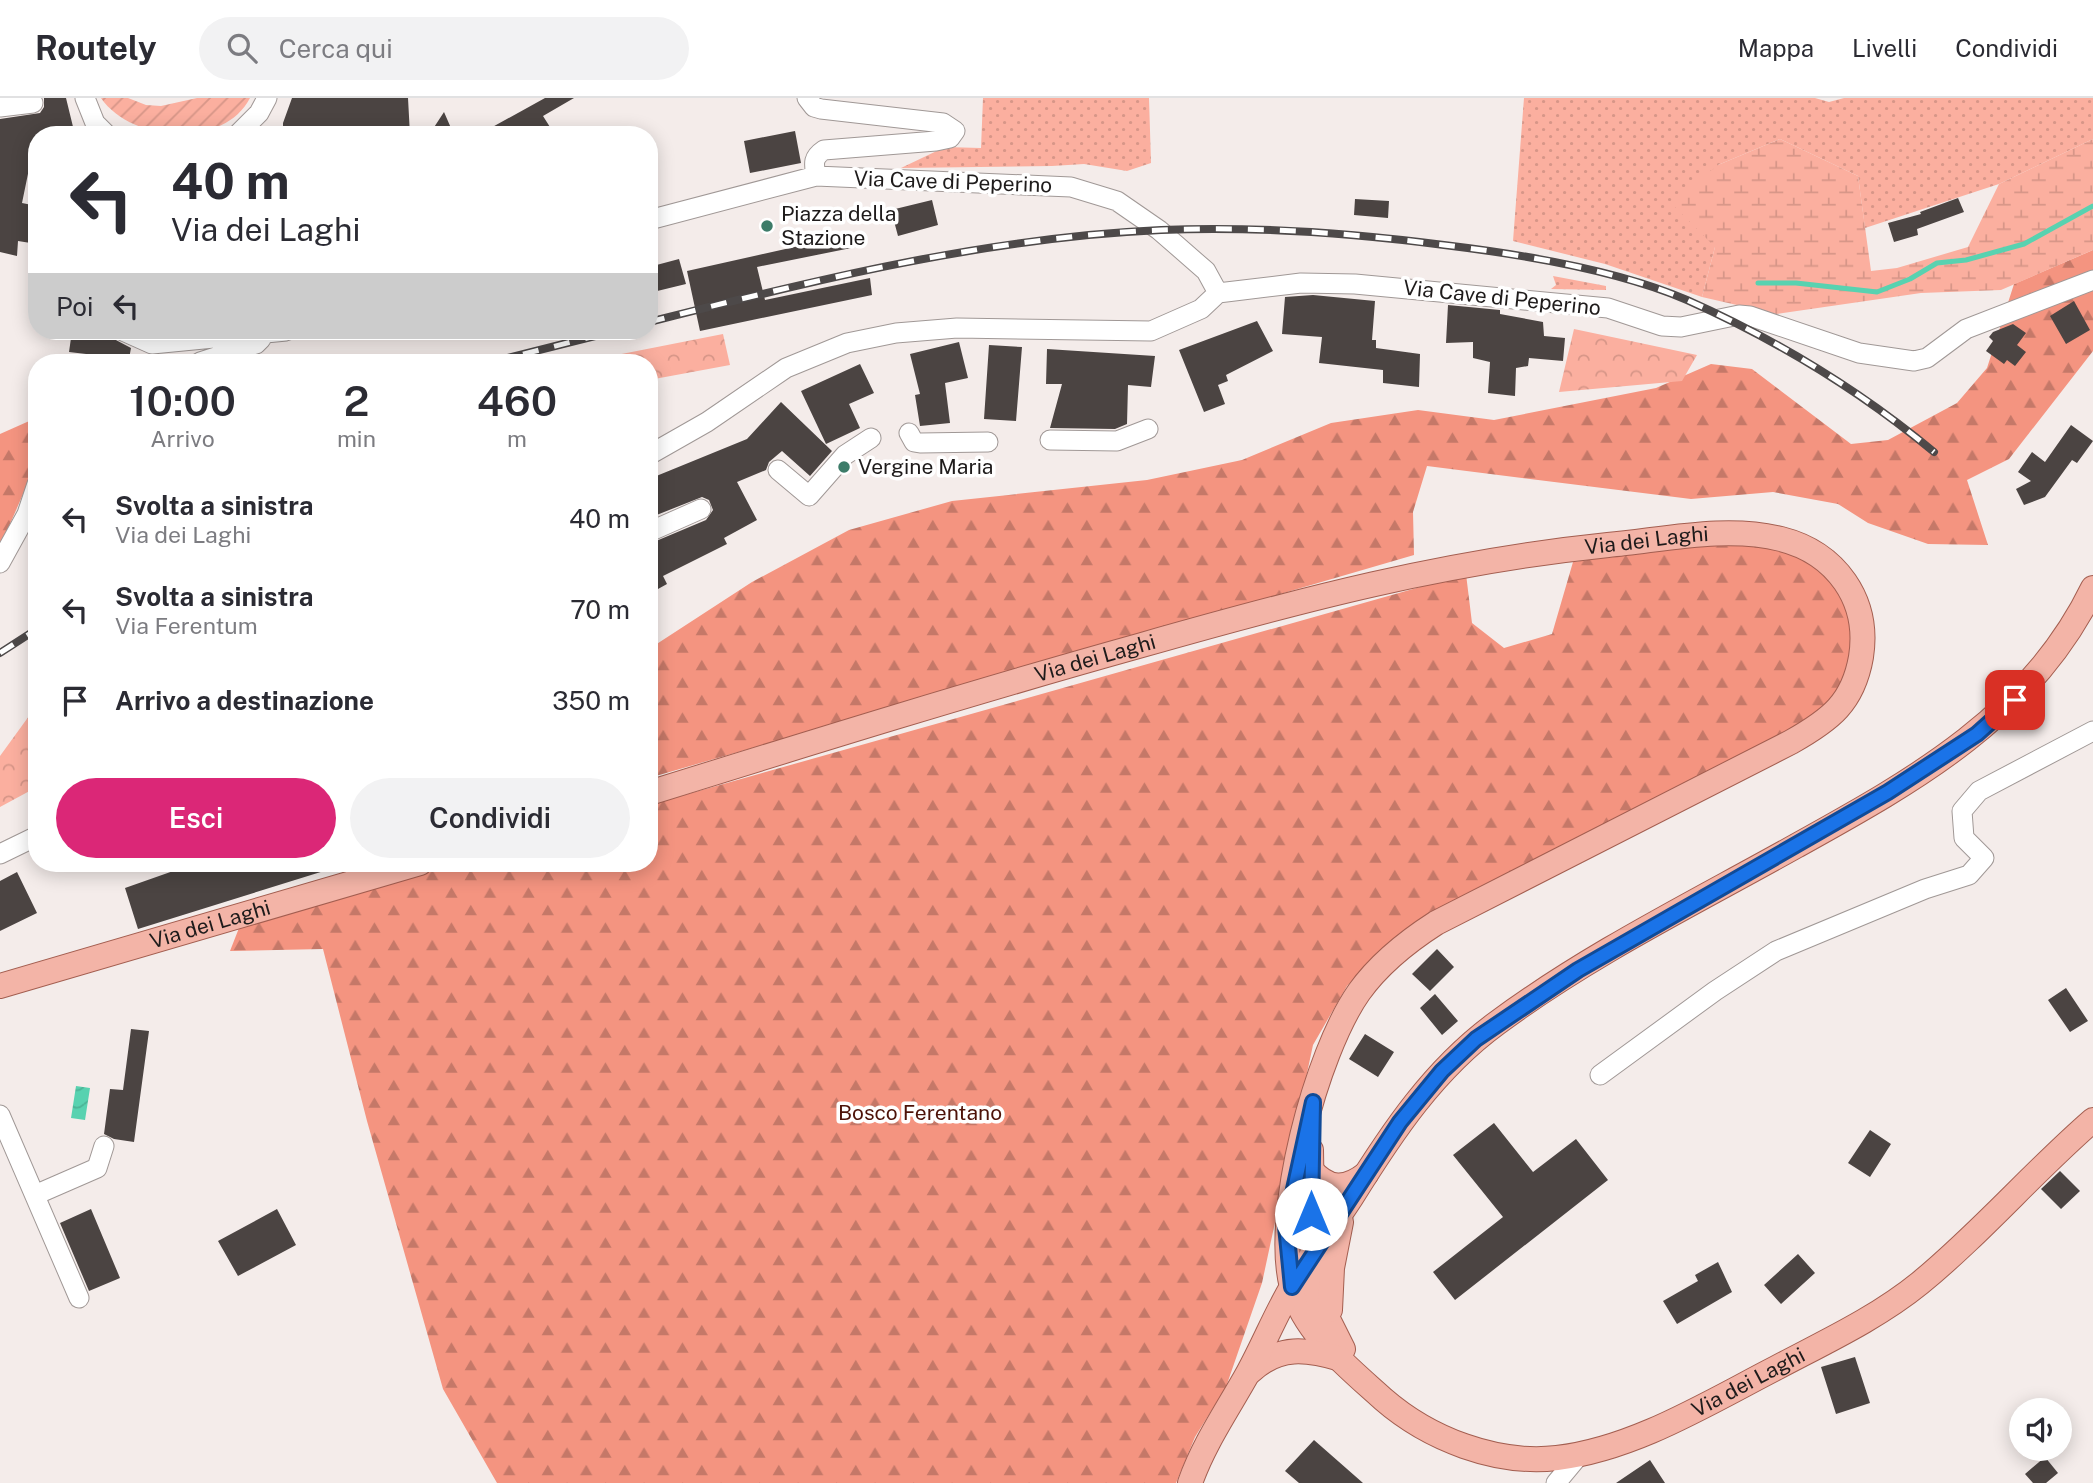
<!DOCTYPE html>
<html lang="it">
<head>
<meta charset="utf-8">
<style>
  body { margin:0; font-family:"Public Sans",sans-serif; background:#f2f2f3; color:#2b2b33; height:100vh; display:flex; flex-direction:column; font-size:26px; white-space:nowrap }
  * { box-sizing:border-box; margin:0 }
  p { font-size:23px; color:#7c7c81 }
  .icon { flex:none; width:38px; height:38px; fill:none; stroke:currentColor; stroke-width:2; stroke-linecap:round; stroke-linejoin:round }
  .map { position:relative; flex:1; overflow:hidden }
  .panel { position:absolute; left:28px; top:256px; width:630px; height:518px; display:flex; flex-direction:column; background:#fff; border-radius:28px; box-shadow:0 4px 18px #0003 }
  .panel>* { flex:none }
  .top-card { position:absolute; left:28px; top:28px; width:630px; height:214px; border-radius:28px; box-shadow:0 4px 18px #0003; background:#fff; color:#2b2b33; overflow:hidden }
  .fabs { position:absolute; left:2009px; top:1300px; display:grid; gap:14px }
  .fabs a { display:grid; place-items:center; width:63px; height:63px; border-radius:50%; background:#fff; box-shadow:0 4px 18px #0003; font-size:35px }
  .pin { position:absolute; display:grid; place-items:center; width:60px; height:60px; color:#fff; margin:-30px; border-radius:14px; box-shadow:0 4px 10px #0006 }
  .me { position:absolute; width:77px; margin:-38px; rotate:0deg; stroke-linejoin:round; filter:drop-shadow(0 0 5px #0008) }
  .turn { display:flex; align-items:center; gap:24px; height:147px; padding:0 28px; font-size:32px }
  .turn .icon { width:91px; height:91px; stroke-width:2.5 }
  .turn b { display:block; font-size:49px; line-height:60px }
  .then { display:flex; align-items:center; height:66px; padding:0 28px; background:#0003; gap:14px; font-size:26px }
  .eta { display:flex; justify-content:space-evenly; align-items:center; height:119px; text-align:center }
  .eta b { font-size:42px; font-weight:600; line-height:49px }
  .button { display:flex; gap:14px; margin-top:auto; padding:14px 28px }
  .button a { flex:1; height:80px; border-radius:42px; background:#db2777; color:#fff; font-size:28px; font-weight:600; line-height:80px; text-align:center }
  .button a+a { background:#f2f2f3; color:#2b2b33 }
  ul { padding:0; list-style:none }
  li { display:flex; align-items:center; gap:21px; height:91px; padding:0 28px }
  li div { flex:1 }
  li b { display:block; font-size:26px }
  li em { font-style:normal }
  header { display:flex; align-items:center; gap:42px; box-sizing:border-box; height:98px; padding:0 35px; background:#fff; border-bottom:2px solid #e1e1e2 }
  header strong { font-size:33px }
  nav { display:flex; gap:38px; margin-inline-start:auto; font-size:24px }
  .search { width:490px; height:63px; background:#f2f2f3; display:flex; align-items:center; gap:18px; box-sizing:border-box; padding:0 24px; border-radius:38px; color:#7c7c81; font-size:26px }
  .map>svg:first-child { display:block }
  .grass { fill:url(#grass-dots) }
  .forest { fill:url(#forest-firs) }
  .wetland { fill:url(#wetland-marsh) }
  .park { fill:url(#park-crowns) }
  .garden { fill:url(#garden-furrows) }
  .water { fill:url(#water-waves) }
  .lines { fill:none; stroke-linecap:round; stroke-linejoin:round }
  .stream { stroke:#58d2b0; stroke-width:5 }
  .building { fill:#4b4442 }
  .minor-casing { stroke:#a09896; stroke-width:21 }
  .major-casing { stroke:#a35e50; stroke-width:26 }
  .minor { stroke:#fff; stroke-width:19 }
  .major { stroke:#f3b4a7; stroke-width:24 }
  .rail-casing { stroke:#4d4949; stroke-width:8 }
  .rail { stroke:#fff; stroke-width:5; stroke-dasharray:16; stroke-linecap:butt }
  .route-casing { stroke:#114b97; stroke-width:18 }
  .route { stroke:#1a73e8; stroke-width:12 }
  .poi-dot { fill:#3d7c69; stroke:#fff; stroke-width:2.5 }
  .labels { text-anchor:middle; stroke-width:7; stroke-linejoin:round; paint-order:stroke }
  .street-label { font-size:21px; fill:#1e1b1b; stroke:#fff }
  .poi-label { font-size:21px; fill:#1e1b1b; stroke:#fff; text-anchor:start }
  .park-label { font-size:21px; fill:#4d1208; stroke:#fff }
</style>
</head>
<body>
<header>
<strong>Routely</strong>
<div class="search"><svg class="icon" aria-label="search" viewBox="0 0 24 24"><circle cx="10" cy="10" r="6"/><path d="M15 15l6 6"/></svg>Cerca qui</div>
<nav><a>Mappa</a><a>Livelli</a><a>Condividi</a></nav>
</header>
<div class="map">
<svg width="2093" height="1385" viewBox="0 0 2093 1385">
  <defs>
    <pattern id="grass-dots" width="8" height="8" patternUnits="userSpaceOnUse" patternTransform="scale(1.75)"><rect width="8" height="8" fill="#fbaf9f"/><path d="M2 2h.1M6 6h.1" fill="none" stroke="#d79688" stroke-width="1.8" stroke-linecap="round"/></pattern>
    <pattern id="forest-firs" width="22" height="20" patternUnits="userSpaceOnUse" patternTransform="scale(1.75)"><rect width="22" height="20" fill="#f49480"/><path d="M5 1l3.5 6h-7zM16 11l3.5 6h-7z" fill="#c57868"/></pattern>
    <pattern id="wetland-marsh" width="20" height="14" patternUnits="userSpaceOnUse" patternTransform="scale(1.75)"><rect width="20" height="14" fill="#fbaf9f"/><path d="M1 5h8M5 5V1M11 12h8M15 12V8" fill="none" stroke="#d79688"/></pattern>
    <pattern id="park-crowns" width="20" height="18" patternUnits="userSpaceOnUse" patternTransform="scale(1.75)"><rect width="20" height="18" fill="#fbaf9f"/><path d="M2 6a3 3 0 1 1 6 0M12 15a3 3 0 1 1 6 0" fill="none" stroke="#d79688"/></pattern>
    <pattern id="garden-furrows" width="10" height="10" patternUnits="userSpaceOnUse" patternTransform="scale(1.75)"><rect width="10" height="10" fill="#fbaf9f"/><path d="M-1 1l2-2M0 10L10 0M9 11l2-2" fill="none" stroke="#d79688"/></pattern>
    <pattern id="water-waves" width="16" height="10" patternUnits="userSpaceOnUse" patternTransform="scale(1.75)"><rect width="16" height="10" fill="#58d2b0"/><path d="M0 5q4-4 8 0t8 0" fill="none" stroke="#4cb497"/></pattern>
  </defs>
  <rect width="100%" height="100%" fill="#f4ecea"/>
  <!-- grass -->
  <path class="grass" d="M983,0H1149L1151,65L1127,73L1084,66L1052,68L901,70L945,49L981,50Z
    M1524,0H1815L1829,4L1844,0H2093V41L1999,86L1865,130L1858,78L1780,41L1718,67L1715,149L1702,199L1605,166L1513,143Z
    M1553,178L1606,188V192L1551,191L1556,187Z"/>
  <!-- forest -->
  <path class="forest" d="M2093,152V253L2009,361L1967,382L1988,447L1928,446L1868,425L1838,406L1773,394L1691,401L1427,368L1413,414L1414,457L649,680V551L752,484L849,432L952,403L1147,382L1242,362L1331,325L1418,312L1494,322L1656,290L1711,266L1752,271L1851,346L1888,342L1957,305L1987,270L2014,186Z
    M36,320L37,364L0,449V336Z
    M1724,443L1765,446L1811,460L1844,499L1857,523L1852,574L1835,606L1798,632L1400,835L1347,888L1313,947L1262,1185L1226,1289L1195,1339L1176,1385H497L443,1291L367,1023L323,851L230,853L239,830L317,801L447,765H649V707L1466,476L1472,525L1504,550L1552,536L1573,464Z"/>
  <!-- wetland -->
  <path class="wetland" d="M1780,41L1858,78L1871,173L1897,170L1968,149L1999,86L2093,41V152L2001,192L1921,195L1776,216L1702,199L1715,149L1670,104L1718,67Z"/>
  <!-- park -->
  <path class="park" d="M1574,231L1697,257L1682,283L1559,294Z
    M723,236L730,267L649,282V264H581Z
    M37,607V689L0,709V658Z"/>
  <!-- garden -->
  <path class="garden" d="M101,0H128L146,7L161,8L197,0H250C223,52 131,44 101,0Z"/>
  <!-- water -->
  <path class="water" d="M76,988L90,990L85,1022L71,1020Z"/>
  <g class="lines">
    <!-- stream -->
    <path class="stream" d="M1758,185H1796L1877,194L1910,181L1937,165L1966,162L2024,146L2093,108"/>
  </g>
  <!-- building -->
  <path class="building" d="M44,0H66L75,37H37V67L30,66L22,105L37,108V146L18,143L17,158L0,154V21L40,15L44,9Z
    M292,0H408L410,37H283V25Z
    M545,0H574L543,18L555,37H478Z
    M444,14L454,37H429Z
    M795,33L801,65L750,75L744,43Z
    M1958,100L1964,114L1917,131L1918,137L1894,144L1888,125L1921,116L1920,114Z
    M1355,101L1389,103L1388,120L1354,117Z
    M932,102L938,127L898,138L891,112Z
    M857,135L861,148L757,169L765,202L870,180L872,197L700,233L687,173Z
    M679,161L686,186L649,195V169Z
    M1313,197L1375,203L1372,242H1376V250L1420,256L1419,289L1383,285V272L1319,265L1322,239L1282,236L1285,199Z
    M2074,203L2090,232L2066,246L2050,218Z
    M1448,207L1500,212V216L1543,224L1544,238L1565,240L1563,263L1529,260L1528,268L1516,270L1515,298L1488,295L1490,264L1473,260V244L1446,245Z
    M1257,223L1273,253L1226,277L1228,283L1218,287L1225,306L1204,314L1179,252Z
    M2013,226L2026,235L2017,247L2026,254L2015,268L2007,262L2004,266L1986,253L1993,243L1989,239L1993,234Z
    M72,233H92L114,241L131,250L129,261L69,254Z
    M959,244L968,280L945,285L950,325L920,328L915,297L920,296L910,256Z
    M989,247L1022,249L1016,323L984,321Z
    M1047,251L1155,258L1151,289L1128,287L1127,326L1115,331L1050,330L1062,286H1046Z
    M860,266L874,295L849,306L860,330L826,346L801,293Z
    M781,304L832,353L810,378L782,353L769,364L766,372L737,384L757,422L724,440L727,446L663,478L667,486L649,496V446L706,422L713,412L709,402L702,399L649,420V381L747,341Z
    M2071,327L2093,343L2077,365L2072,362L2045,399L2024,407L2016,391L2031,383L2018,374L2032,354L2045,364Z
    M196,765H339L340,768L138,831L125,790Z
    M17,774L37,815L0,833V783Z
    M1437,851L1454,869L1430,893L1412,876Z
    M2066,890L2088,923L2070,934L2048,902Z
    M1435,896L1458,923L1442,937L1420,910Z
    M131,931L149,933L134,1044L114,1041L104,1036L110,991L123,992Z
    M1365,936L1394,954L1378,979L1349,961Z
    M1494,1025L1533,1074L1576,1041L1608,1082L1455,1202L1433,1174L1503,1119L1453,1057Z
    M1870,1032L1891,1046L1870,1079L1848,1065Z
    M2060,1073L2080,1093L2061,1111L2041,1091Z
    M91,1111L120,1180L89,1193L60,1125Z
    M277,1111L296,1147L238,1178L218,1143Z
    M1798,1156L1815,1175L1781,1206L1764,1187Z
    M1718,1164L1732,1194L1677,1226L1663,1203L1698,1183L1695,1177Z
    M1855,1259L1870,1305L1836,1316L1821,1269Z
    M1314,1342L1363,1385H1299L1285,1373Z
    M2045,1359L2058,1375L2046,1385H2033L2025,1376Z
    M1650,1362L1665,1385H1616Z"/>
  <g class="lines">
    <defs>
      <path id="minor" d="M85,0L95,25L107,37
        M807,0L814,9L821,11L943,25L955,33L950,40L936,43L824,52C812,60 814,66 816,78
        M0,9L33,5
        M237,37L259,15L267,0
        M649,122L816,78L1071,89L1117,103L1159,132L1206,173L1218,195L1201,211L1151,233L957,230L896,235L847,245L786,270L707,324L649,357
        M1218,195L1301,185L1355,186L1608,210L1662,228L1681,229L1739,217L1750,218L1859,255L1914,263L1927,260L1966,231L2093,182
        M123,233L152,246L286,233
        M200,264L256,246L261,241
        M909,335L914,344L920,345L988,344
        M1050,342L1117,343L1148,331
        M778,372L809,398L845,357L871,340
        M649,434L701,411
        M0,465L27,416L37,386
        M0,756L37,738
        M1600,977L1715,893L1776,853L1925,791L1969,777L1984,760L1964,740L1962,713L1979,693L2093,633
        M0,1017L79,1200
        M35,1097L97,1070L104,1048
        M1556,1385L1581,1355"/>
      <g id="major">
        <path id="s1" d="M649,695C813,644 977,593 1142,547C1300,502 1443,464 1608,447C1663,442 1726,427 1781,441C1836,455 1870,502 1861,559C1853,605 1830,622 1791,644L1436,825C1408,843 1379,866 1359,894C1316,955 1273,1117 1292,1189C1304,1235 1349,1270 1383,1301C1429,1341 1496,1367 1557,1360C1634,1351 1708,1305 1776,1270C1825,1244 1877,1220 1920,1185C1981,1135 2033,1074 2093,1022"/>
        <path id="s2" d="M0,888L420,765"/>
        <path d="M1311,1052L1313,1176L1318,1201L1343,1251"/>
        <path d="M1311,1072C1329,1092 1345,1092 1366,1076"/>
        <path d="M1330,1212L1332,1170L1341,1124"/>
        <path d="M1251,1273C1279,1247 1307,1251 1341,1261"/>
        <path d="M1190,1385C1204,1345 1228,1311 1248,1275C1264,1246 1276,1215 1293,1187C1311,1157 1332,1129 1351,1100C1392,1034 1434,971 1497,925C1590,856 1696,804 1796,748C1915,682 2031,618 2093,490"/>
      </g>
    </defs>
    <!-- minor casing -->
    <use href="#minor" class="minor-casing"/>
    <!-- major casing -->
    <use href="#major" class="major-casing"/>
    <!-- minor -->
    <use href="#minor" class="minor"/>
    <!-- major -->
    <use href="#major" class="major"/>
    <defs>
      <path id="rail" d="M649,224C814,182 991,139 1161,132C1256,128 1350,135 1444,147C1519,156 1618,172 1687,202C1777,242 1858,291 1934,354
        M492,264L615,233
        M0,555L37,531"/>
    </defs>
    <!-- rail casing -->
    <use href="#rail" class="rail-casing"/>
    <!-- rail -->
    <use href="#rail" class="rail"/>
  </g>
  <g class="lines">
    <defs>
      <path id="route" d="M1311,1116L1313,1004L1286,1128L1292,1189L1400,1024L1442,973L1476,941L1578,872L1888,694L1977,636L2015,602"/>
    </defs>
    <!-- route casing -->
    <use href="#route" class="route-casing"/>
    <!-- route -->
    <use href="#route" class="route"/>
  </g>
  <!-- markers -->
  <g class="poi-dot">
    <circle cx="767" cy="128" r="7"/>
    <circle cx="844" cy="369" r="7"/>
  </g>
  <g class="labels">
    <!-- street labels -->
    <g class="street-label">
      <text transform="translate(953 84) rotate(2)" y="7">Via Cave di Peperino</text>
      <text transform="translate(1502 200) rotate(6)" y="7">Via Cave di Peperino</text>
      <text dy="7" stroke="none"><textPath href="#s1" startOffset="1031">Via dei Laghi</textPath></text>
      <text dy="7" stroke="none"><textPath href="#s1" startOffset="466">Via dei Laghi</textPath></text>
      <text dy="7" stroke="none"><textPath href="#s2" startOffset="219">Via dei Laghi</textPath></text>
      <text dy="7" stroke="none"><textPath href="#s1" startOffset="2791">Via dei Laghi</textPath></text>
    </g>
    <!-- poi labels -->
    <g class="poi-label">
      <text x="781" y="123">Piazza della<tspan x="781" dy="24">Stazione</tspan></text>
      <text x="858" y="376">Vergine Maria</text>
    </g>
    <!-- park labels -->
    <g class="park-label">
      <text x="920" y="1022">Bosco Ferentano</text>
    </g>
  </g>
</svg>
<div class="fabs">
<a><svg class="icon" aria-label="sound" viewBox="0 0 24 24"><path d="M4 9h4l5-4v14l-5-4H4zM17 9q2 3 0 6"/></svg></a>
</div>
<div class="pin" style="left:2015px;top:602px;background:#d93025"><svg class="icon" aria-label="arrive" viewBox="0 0 24 24"><path d="M6 21V4h12l-3 4 3 4H6"/></svg></div>
<svg class="me" style="left:1311px;top:1116px" viewBox="-20 -20 40 40"><circle r="19" fill="#fff"/><path d="M0-13L10 11 0 6-10 11z" fill="#1a73e8"/></svg>
<div class="top-card">
<div class="turn"><svg class="icon" aria-label="left" viewBox="0 0 24 24"><path d="M17 20v-9H6M10 6l-5 5 5 5"/></svg><div><b>40 m</b>Via dei Laghi</div></div>
<div class="then">Poi<svg class="icon" aria-label="left" viewBox="0 0 24 24"><path d="M17 20v-9H6M10 6l-5 5 5 5"/></svg></div>
</div>
<section class="panel">
<div class="eta">
<div><b>10:00</b><p>Arrivo</p></div>
<div><b>2</b><p>min</p></div>
<div><b>460</b><p>m</p></div>
</div>
<ul>
<li><svg class="icon" aria-label="left" viewBox="0 0 24 24"><path d="M17 20v-9H6M10 6l-5 5 5 5"/></svg><div><b>Svolta a sinistra</b><p>Via dei Laghi</p></div><em>40 m</em></li>
<li><svg class="icon" aria-label="left" viewBox="0 0 24 24"><path d="M17 20v-9H6M10 6l-5 5 5 5"/></svg><div><b>Svolta a sinistra</b><p>Via Ferentum</p></div><em>70 m</em></li>
<li><svg class="icon" aria-label="arrive" viewBox="0 0 24 24"><path d="M6 21V4h12l-3 4 3 4H6"/></svg><div><b>Arrivo a destinazione</b></div><em>350 m</em></li>
</ul>
<div class="button"><a>Esci</a><a>Condividi</a></div>
</section>
</div>
</body>
</html>
